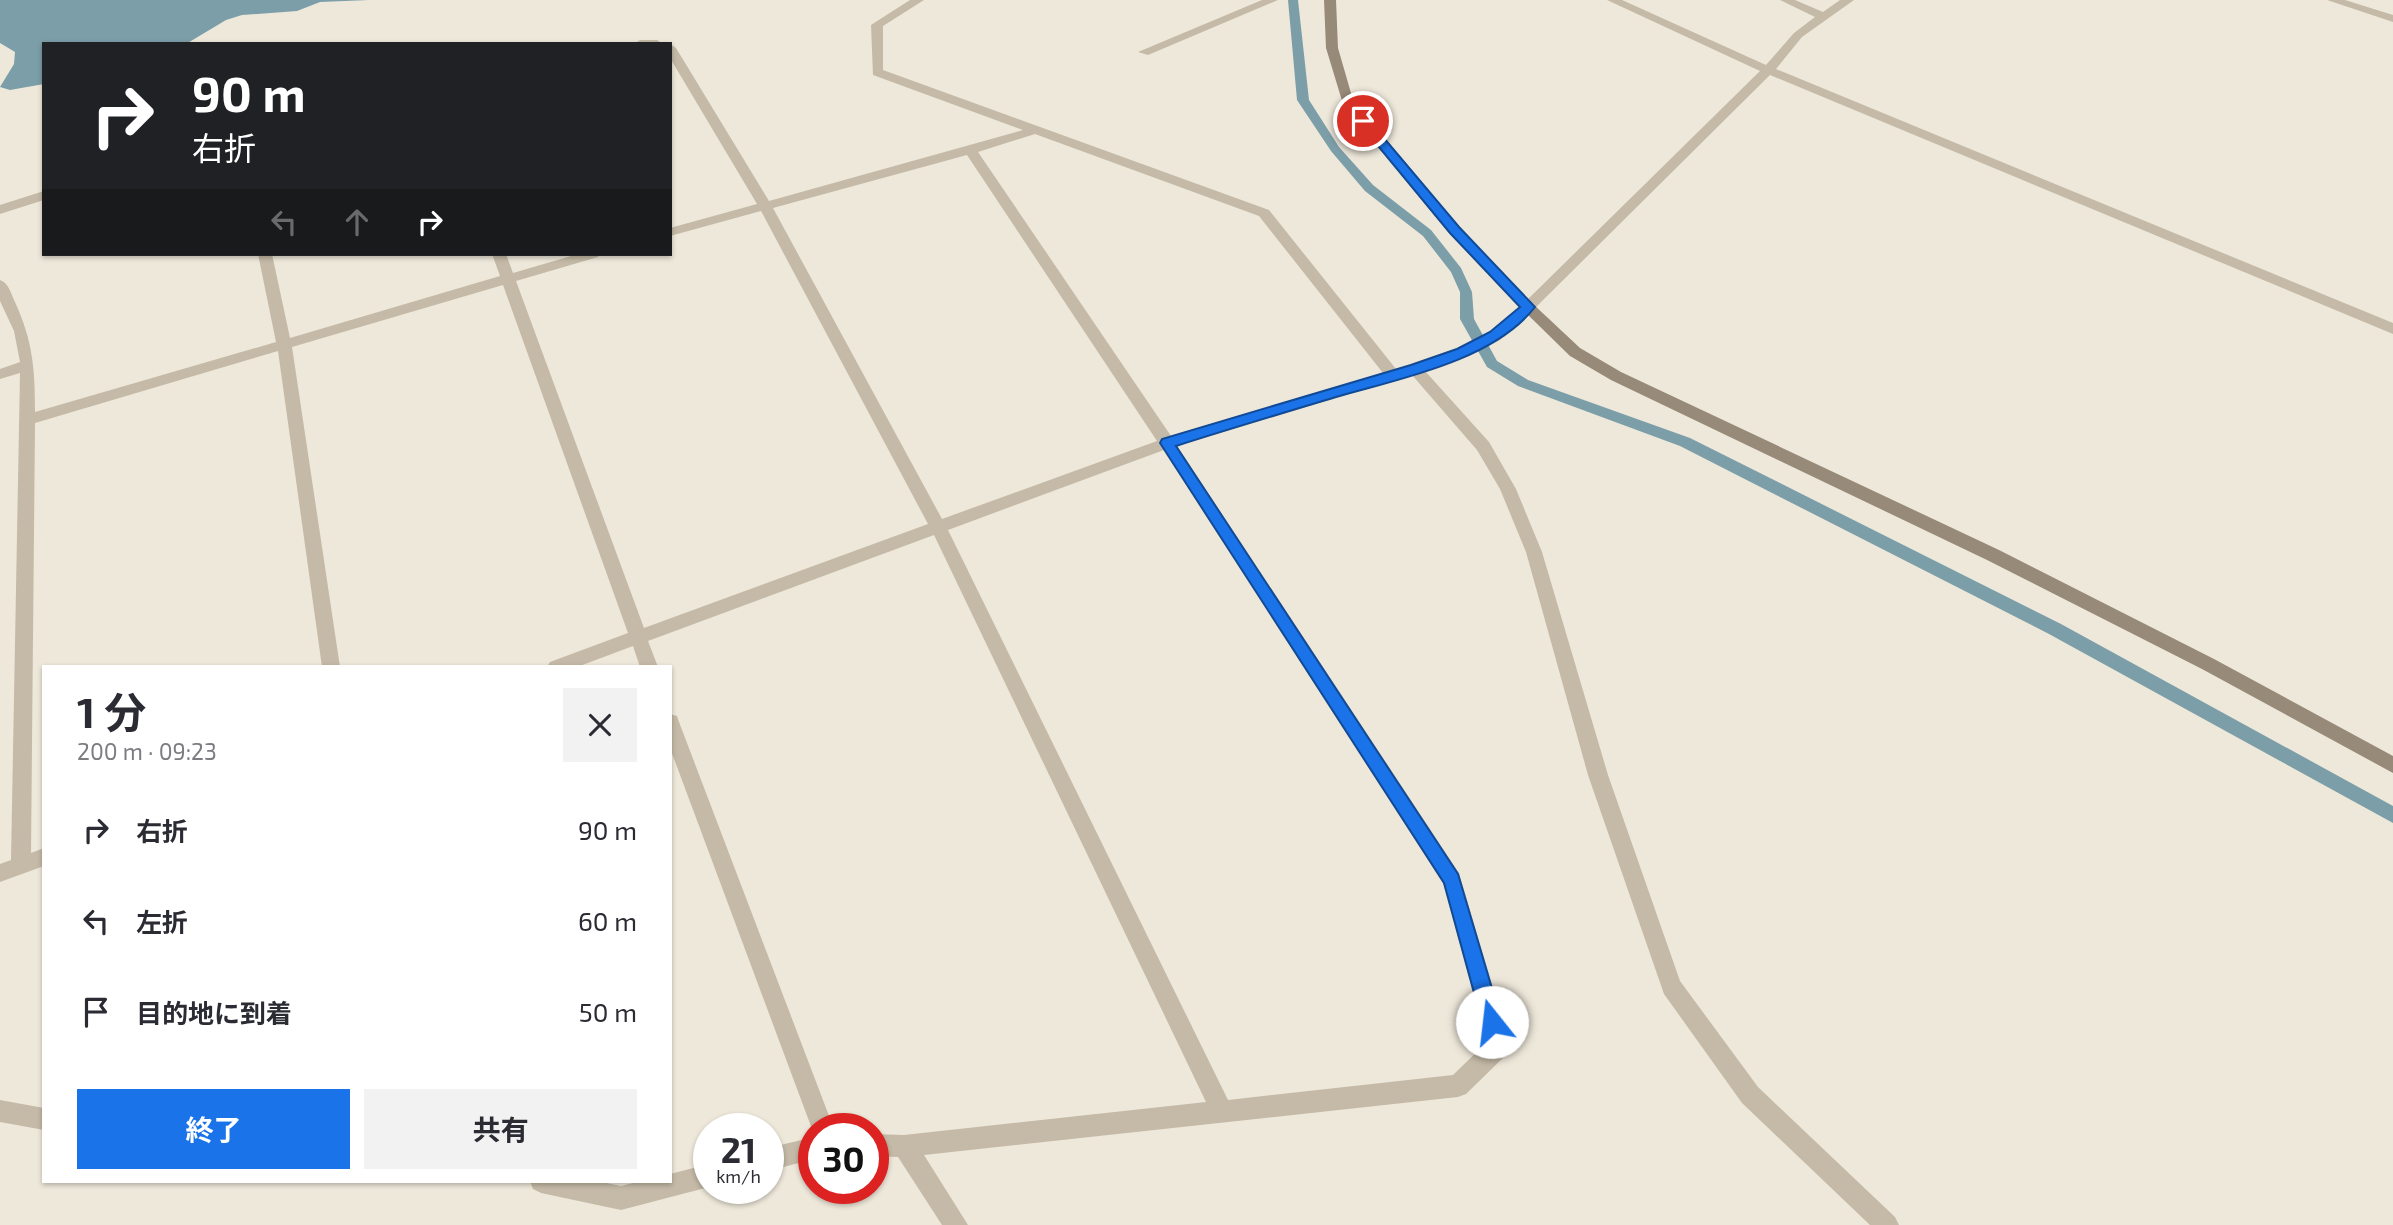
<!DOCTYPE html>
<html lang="ja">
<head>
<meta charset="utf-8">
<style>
  body { margin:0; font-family:"Exo 2","Noto Sans JP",sans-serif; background:#f2f2f3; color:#2b2b33; height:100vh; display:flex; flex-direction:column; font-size:26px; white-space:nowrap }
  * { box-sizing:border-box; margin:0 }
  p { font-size:23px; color:#7c7c81 }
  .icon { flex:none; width:38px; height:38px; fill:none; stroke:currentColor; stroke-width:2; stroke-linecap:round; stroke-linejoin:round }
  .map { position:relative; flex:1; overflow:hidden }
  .details { position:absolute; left:42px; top:665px; width:630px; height:518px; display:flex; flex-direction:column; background:#fff; border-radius:0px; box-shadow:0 2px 5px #0004 }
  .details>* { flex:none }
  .top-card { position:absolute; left:42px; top:42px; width:630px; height:214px; border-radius:0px; box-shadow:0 2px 5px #0004; background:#202124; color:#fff; overflow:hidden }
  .speed { position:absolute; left:693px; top:1113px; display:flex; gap:14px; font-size:35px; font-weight:700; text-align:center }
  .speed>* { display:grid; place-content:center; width:91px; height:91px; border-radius:50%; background:#fff; box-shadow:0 2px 5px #0004; line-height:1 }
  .speed small { font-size:18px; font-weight:400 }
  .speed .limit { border:10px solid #d22; background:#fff; color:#111 }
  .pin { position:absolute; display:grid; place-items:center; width:60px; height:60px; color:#fff; margin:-30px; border:4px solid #fff; border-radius:50%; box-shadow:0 2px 7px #0007 }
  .me { position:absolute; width:77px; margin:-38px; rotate:344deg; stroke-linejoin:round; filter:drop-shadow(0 0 5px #0008) }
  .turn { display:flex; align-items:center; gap:24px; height:147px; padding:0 35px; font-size:32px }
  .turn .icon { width:91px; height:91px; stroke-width:2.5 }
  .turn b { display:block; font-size:49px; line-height:60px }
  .lanes { display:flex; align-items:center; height:66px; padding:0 35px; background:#0003; justify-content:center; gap:35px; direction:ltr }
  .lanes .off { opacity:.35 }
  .round { display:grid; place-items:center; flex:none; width:74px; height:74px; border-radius:0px; background:#f2f2f3 }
  .summary { display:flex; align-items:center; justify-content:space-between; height:119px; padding:0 35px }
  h1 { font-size:42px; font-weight:700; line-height:52px }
  .action { display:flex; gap:14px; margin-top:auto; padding:14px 35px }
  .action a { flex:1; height:80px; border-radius:0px; background:#1a73e8; color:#fff; font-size:28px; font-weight:700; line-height:80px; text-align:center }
  .action a+a { background:#f2f2f3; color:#2b2b33 }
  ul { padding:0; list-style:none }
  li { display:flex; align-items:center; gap:21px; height:91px; padding:0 35px }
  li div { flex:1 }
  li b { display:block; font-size:26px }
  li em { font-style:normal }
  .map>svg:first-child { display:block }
  .water { fill:#7c9ea8 }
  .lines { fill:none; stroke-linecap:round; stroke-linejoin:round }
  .stream { fill:#7c9ea8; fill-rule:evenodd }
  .street { fill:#c5baa7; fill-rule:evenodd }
  .secondary { fill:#988a79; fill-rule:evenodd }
  .route { fill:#1a73e8; stroke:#114b97; stroke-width:2 }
</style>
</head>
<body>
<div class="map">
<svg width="2393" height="1225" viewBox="0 0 2393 1225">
  <rect width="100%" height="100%" fill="#eee8da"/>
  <!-- water -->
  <path class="water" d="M0,0H369L320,2L297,11L242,15L226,20L186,44H44V84L10,90L0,87L14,64L15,52L0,43Z"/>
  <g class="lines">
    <!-- stream -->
    <path class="stream" d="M1288,0H1298L1309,100L1339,147L1373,185L1431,230L1461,268L1472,292L1474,319L1497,361L1528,380L1690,438L2061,624L2393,806V823L2049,634L1680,446L1518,386L1487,367L1460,319V292L1451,272L1423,236L1365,191L1331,151L1297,100Z"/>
    <!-- street -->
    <path class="street" d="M910,0H924L883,26V70L1269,210L1396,369L1457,348L1490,332L1523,304L1760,71L1607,0H1622L1766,65L1794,33L1815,17L1780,0H1795L1823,12L1840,0H1854L1802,37L1776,69L2393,323V334L1770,75L1533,310L1500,340L1467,356L1425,371L1489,442L1516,489L1542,552L1608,775L1680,981L1758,1087L1895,1217L1899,1225H1870L1742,1103L1664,994L1588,775L1526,552L1500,489L1477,450L1412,375L1177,446L1459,873L1510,1046L1507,1054L1466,1094L1458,1097L924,1155L968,1225H942L898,1157L873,1156V1134L904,1135L1206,1102L934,535L648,641L658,667H640L633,646L577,667H547L550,662L628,633L503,285L292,347L340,667H322L278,351L35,423L31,853L44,848V866L0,882V864L11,860L20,373L0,379V369L20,362L14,331L0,301V280C9,283 11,294 15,302C33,342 35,369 35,412L276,342L258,254H272L290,338L500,276L492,254H506L513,273L578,254H600L598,257L516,281L644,628L928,524L761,211L670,236V228L757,204L670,58V44L676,48L769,201L1023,130L873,75L871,25ZM1035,134L1259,216L1383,373L1171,436L978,152ZM967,155L1157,441L942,519L773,208ZM1164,450L1443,883L1487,1042L1453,1075L1228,1100L948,530Z
      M1262,0H1278L1148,55L1138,52Z
      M2327,0H2345L2393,15V22Z
      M640,40H657L663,44H634Z
      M44,191V200L0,214V205Z
      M670,714L677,716L679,722L834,1129H814V1134L812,1129L670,748Z
      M0,1100L44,1108V1130L0,1122Z
      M814,1137V1159L768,1171V1148Z
      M709,1164V1187L621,1210L541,1193L533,1189L530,1181H597L621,1186L641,1181H670V1174Z"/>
    <!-- secondary -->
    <path class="secondary" d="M1324,0H1336L1338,48L1353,100L1459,227L1533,304L1580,348L1621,372L1999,550L2214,659L2393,756V773L2202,669L1987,560L1611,380L1570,356L1523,310L1449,233L1343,104L1326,48Z"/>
  </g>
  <!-- route -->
  <path class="route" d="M1359,118H1367L1459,227L1535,307C1493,361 1398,379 1336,397C1283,413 1229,429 1176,446L1458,874L1502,1022L1499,1029L1492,1032L1485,1029L1482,1022L1444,883L1160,443L1162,439L1411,365L1457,349L1490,332L1520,307L1450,233L1359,123Z"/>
</svg>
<div class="speed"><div>21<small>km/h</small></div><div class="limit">30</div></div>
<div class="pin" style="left:1363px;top:121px;background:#d93025"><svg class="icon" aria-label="arrive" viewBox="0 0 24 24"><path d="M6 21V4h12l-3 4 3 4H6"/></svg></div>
<svg class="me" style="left:1492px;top:1022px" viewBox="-20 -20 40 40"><circle r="19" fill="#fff"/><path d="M0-13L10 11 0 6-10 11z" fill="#1a73e8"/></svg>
<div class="top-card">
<div class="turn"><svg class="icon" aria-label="right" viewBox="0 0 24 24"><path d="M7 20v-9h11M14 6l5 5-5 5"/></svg><div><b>90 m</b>右折</div></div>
<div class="lanes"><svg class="icon off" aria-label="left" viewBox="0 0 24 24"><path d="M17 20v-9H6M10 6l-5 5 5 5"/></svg><svg class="icon off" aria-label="ahead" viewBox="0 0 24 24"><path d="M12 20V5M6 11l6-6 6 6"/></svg><svg class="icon" aria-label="right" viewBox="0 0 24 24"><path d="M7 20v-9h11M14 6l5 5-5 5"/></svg></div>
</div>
<section class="details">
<div class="summary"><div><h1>1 分</h1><p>200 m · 09:23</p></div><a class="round"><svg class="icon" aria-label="close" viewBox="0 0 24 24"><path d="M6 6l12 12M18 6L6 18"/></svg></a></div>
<ul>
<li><svg class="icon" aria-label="right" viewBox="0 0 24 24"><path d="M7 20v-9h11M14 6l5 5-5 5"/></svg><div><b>右折</b></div><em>90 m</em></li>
<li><svg class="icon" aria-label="left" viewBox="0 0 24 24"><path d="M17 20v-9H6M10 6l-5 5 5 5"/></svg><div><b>左折</b></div><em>60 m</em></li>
<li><svg class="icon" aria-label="arrive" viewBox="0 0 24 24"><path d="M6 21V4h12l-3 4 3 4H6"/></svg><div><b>目的地に到着</b></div><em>50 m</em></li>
</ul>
<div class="action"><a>終了</a><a>共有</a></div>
</section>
</div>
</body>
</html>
